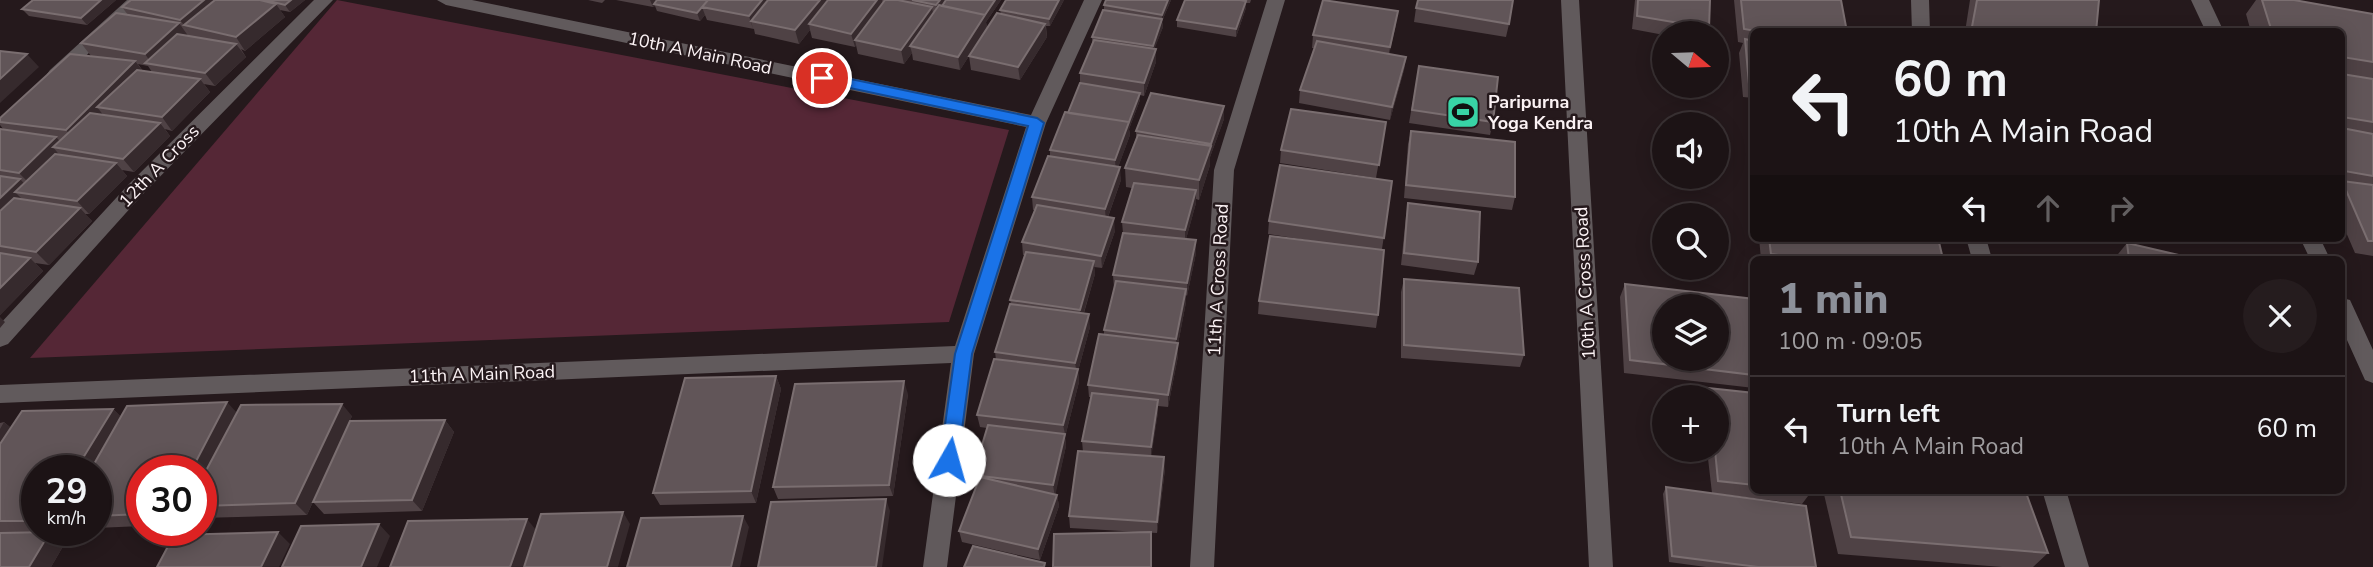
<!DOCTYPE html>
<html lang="en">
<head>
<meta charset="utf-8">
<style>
  body { margin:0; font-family:"Nunito Sans",sans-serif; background:#251c1e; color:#f1f3f6; height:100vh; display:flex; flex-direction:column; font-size:26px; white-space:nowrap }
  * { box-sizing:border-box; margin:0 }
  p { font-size:23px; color:#a09ea0 }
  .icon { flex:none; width:38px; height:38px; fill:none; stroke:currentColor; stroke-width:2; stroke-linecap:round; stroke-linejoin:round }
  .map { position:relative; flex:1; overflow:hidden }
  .sheet { position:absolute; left:1750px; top:256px; width:595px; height:238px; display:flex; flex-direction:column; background:#1c1315; border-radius:10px; box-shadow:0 4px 18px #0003,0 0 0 2px #3a3234 }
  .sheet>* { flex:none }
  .guide { position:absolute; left:1750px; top:28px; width:595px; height:214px; border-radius:10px; box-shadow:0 4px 18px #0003,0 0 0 2px #3a3234; background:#1c1315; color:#f1f3f6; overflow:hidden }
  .needle { width:46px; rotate:109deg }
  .tools { position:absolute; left:1652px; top:21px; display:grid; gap:14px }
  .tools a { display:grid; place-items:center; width:77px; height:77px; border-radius:50%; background:#1c1315; box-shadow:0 4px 18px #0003,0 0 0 2px #3a3234; font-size:35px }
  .speed { position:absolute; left:21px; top:455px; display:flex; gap:14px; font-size:35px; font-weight:700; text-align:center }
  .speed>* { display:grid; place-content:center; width:91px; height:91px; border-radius:50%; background:#1c1315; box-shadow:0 4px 18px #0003,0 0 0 2px #3a3234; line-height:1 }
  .speed small { font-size:18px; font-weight:400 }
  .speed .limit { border:10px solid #d22; background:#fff; color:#111 }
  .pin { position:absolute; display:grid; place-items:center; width:60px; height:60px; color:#fff; margin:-30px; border:4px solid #fff; border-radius:50%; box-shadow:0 2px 7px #0007 }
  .me { position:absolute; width:77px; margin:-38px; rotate:7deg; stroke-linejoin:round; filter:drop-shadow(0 0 5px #0008) }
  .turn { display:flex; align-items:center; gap:24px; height:147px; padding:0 28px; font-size:32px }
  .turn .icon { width:91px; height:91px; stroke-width:2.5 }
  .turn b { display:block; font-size:49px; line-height:60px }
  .lanes { display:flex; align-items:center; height:66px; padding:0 28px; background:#0003; justify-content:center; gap:35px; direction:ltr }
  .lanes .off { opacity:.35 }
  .round { display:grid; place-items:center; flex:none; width:74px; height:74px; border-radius:37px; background:#251c1e }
  .summary { display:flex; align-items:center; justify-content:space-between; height:119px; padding:0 28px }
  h1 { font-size:42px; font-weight:800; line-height:52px; color:#8c9099 }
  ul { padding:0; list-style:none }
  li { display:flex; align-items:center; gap:21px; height:105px; padding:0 28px; border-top:2px solid #3a3234 }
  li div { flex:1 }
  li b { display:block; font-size:26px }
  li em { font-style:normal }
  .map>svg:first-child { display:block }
  .green { fill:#552736 }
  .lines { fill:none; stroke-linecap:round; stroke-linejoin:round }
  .minor { fill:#615a5c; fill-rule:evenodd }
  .wall { fill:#4f4245; fill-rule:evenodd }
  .shaded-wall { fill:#362a2d }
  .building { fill:#615558; stroke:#7a6e70; stroke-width:2; fill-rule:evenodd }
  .route { fill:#1a73e8; stroke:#114b97; stroke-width:2 }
  .labels { text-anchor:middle; stroke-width:5; stroke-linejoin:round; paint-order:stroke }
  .street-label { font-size:18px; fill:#fbf2f4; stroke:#25191c }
  .poi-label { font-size:18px; font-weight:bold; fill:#fbf2f4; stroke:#25191c; text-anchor:start }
</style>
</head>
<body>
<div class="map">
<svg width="2373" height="567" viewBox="0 0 2373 567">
  <rect width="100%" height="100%" fill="#25191c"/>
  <!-- green -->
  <path class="green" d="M337,0L1009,130L949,322L30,358Z"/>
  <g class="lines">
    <!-- minor -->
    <path class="minor" d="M127,0H146L62,78H50L47,74L50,70Z
      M314,0H333L143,194L8,344L0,347V324L129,184Z
      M437,0H472L1031,115L1084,0H1102L1046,123L974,354L947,567H923L951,363L0,403V385L955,346L1026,127L446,5Z
      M1267,0H1285L1234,170L1214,567H1190L1214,170Z
      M1561,0H1579L1613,567H1589Z
      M1911,0H1929L1930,32H1912Z
      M2191,0H2209L2224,32H2206Z
      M1966,238H1986L1992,259H1972Z
      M2300,238H2320L2330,259H2310Z
      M2342,298L2350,300L2373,350V383L2365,380L2342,329Z
      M2042,490H2066L2089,567H2065Z"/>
  </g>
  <!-- wall -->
  <path class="wall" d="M116,0L87,25L29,16L22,9Z
    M131,0H305L290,12L280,10L285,17L245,51L241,49L246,57L215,86L204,84L210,92L172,131L165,129L170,136L134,172L122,170L127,176L89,214H85L92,221L49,265L35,263L43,271L0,315V129L4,130L0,125V118L91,56L81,43L128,15L122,7ZM138,64L148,66L152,72L143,71Z
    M588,0H605L602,3Z
    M616,0H1001L986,22L987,28L960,70L913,60L912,53L904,64L858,54L856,45L855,47L812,38L810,30L799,44L755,34L754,29L707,20L705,15L700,21L657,11L655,6L653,7Z
    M1064,0L1050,26H1046L1047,37L1020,80L971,70L969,56L1001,14L1000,10Z
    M1171,0L1162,21L1163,27L1154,49H1156V62L1144,96L1140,95V100L1129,129L1130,135L1118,167L1121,180L1108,217L1115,231L1102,268L1094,267L1095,274L1084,313L1090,327L1078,371L1079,382L1065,437L1066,446L1055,494L1057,495L1059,506L1040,560L962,542L959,531L977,487L973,475L987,428L980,427L977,415L996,360L995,352L1011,304L1010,300L1025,255H1023L1022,242L1035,210H1033L1032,197L1050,156V150L1068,113L1080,84V73L1092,43V37L1104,10V5Z
    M1185,0H1251L1250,3H1246V8L1236,37L1177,27V20Z
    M1635,0H1710L1709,28L1707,33H1664V35L1632,29Z
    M1734,0H1741L1847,32H1754V98L1743,97L1739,53L1743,43L1738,42Z
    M1970,0H2099L2096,32H1965Z
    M2256,0H2294L2373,14V256L2355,253L2342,223V32H2251L2246,14Z
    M1416,8L1509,24L1506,37L1414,22Z
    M1396,24L1389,54L1406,57L1404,70L1390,120L1299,103L1300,90L1314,48H1312L1313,35Z
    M1419,66L1493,122L1490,135L1409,123Z
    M1224,106V119L1210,157V165L1199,200L1196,199V203L1186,239L1196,253L1187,296L1186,295V302L1178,344V356L1168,407L1158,406V412L1151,456L1165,469L1157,533L1070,528L1069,516L1083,452L1082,441L1091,397H1089L1088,385L1104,335V330L1114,288L1113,275L1123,233L1122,222L1132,188L1126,187L1125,168L1136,138V131Z
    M1386,122L1376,178L1280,163L1281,150Z
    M1411,131L1515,197L1512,210L1404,198L1408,144Z
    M1392,181L1382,249L1378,315L1376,328L1258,314L1259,301L1326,243L1268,234L1269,221Z
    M1408,203L1478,262L1474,275L1401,265L1406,216Z
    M1759,238H1938L1943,259H1761Z
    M2127,243L2196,259H2114Z
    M1404,279L1524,355L1520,367L1401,358V292Z
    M1625,284L1754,299V388L1624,373L1620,297Z
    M776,376L781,389L756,503L660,505L653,493Z
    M1708,388L1754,393V490H1810L1811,492L1802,504L1712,493L1707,450H1717V397H1703Z
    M908,394L893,496L778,499L773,487Z
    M113,409L121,417L237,413L352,416L307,515L201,518V471H142V526L96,528V471H37V530H61L59,533H51L65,543L51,567H0V423L4,422L11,428Z
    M445,420L454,432L422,511L324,514L313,502Z
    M1666,487L1816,567H1706L1669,562L1663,494Z
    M1823,490H2025L2048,553L2033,567H2002L1838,554Z"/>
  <!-- shaded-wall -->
  <path class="shaded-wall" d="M101,0H116L87,25L81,18Z
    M204,0H229L184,25L190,33L180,20Z
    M291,0H305L290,12L285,5Z
    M650,0H660L654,4L655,6L653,7Z
    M762,0H777L751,21L753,29L749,16Z
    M820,0H832L809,24L810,30L799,44L795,30Z
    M877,0H882L884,9L855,40L856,45L855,47L851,34Z
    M940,0H946L937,13L936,5Z
    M995,0H1001L986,22L987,28L960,70L958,57Z
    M1059,0H1064L1050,26L1049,19Z
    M1168,0H1171L1162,21L1163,27L1153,53V46L1162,21V15Z
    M1246,1V8L1236,37V29Z
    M276,4L285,17L245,51L236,37Z
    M702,7L705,15L700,21L697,13Z
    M932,7L934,20L910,46L912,53L904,64L901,50Z
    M1398,11L1396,24L1388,60L1390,47Z
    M179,23L189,37L152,64L145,54Z
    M1045,24L1047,37L1020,80L1018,67Z
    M236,44L246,57L215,86L205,73Z
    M1156,49V62L1144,96V83Z
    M27,54L39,67L0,103V79Z
    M1406,57L1404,70L1390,120L1392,107Z
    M135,61L146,75L97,107L104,116L77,143L66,130Z
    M200,79L210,92L172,131L162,117Z
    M1140,93V100L1129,129L1130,135L1116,173L1115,160Z
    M1224,106V119L1210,157V165L1199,200V180Z
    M160,123L170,136L134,172L123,159Z
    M56,137L68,150L53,147L61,157L32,186L19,173Z
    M116,163L127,176L89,214L77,201Z
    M1120,167L1121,180L1106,222L1105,209Z
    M20,179L32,192H15L24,201L0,224V198Z
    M1196,190V203L1185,243V230Z
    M80,208L92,221L49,265L36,252Z
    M1114,218L1115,231L1102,268L1101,256Z
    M1196,240V253L1187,296V283Z
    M30,258L43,271L0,315V288Z
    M1094,261L1095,274L1081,322L1080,310Z
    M1186,289V302L1178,344V356L1168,407V395L1177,351L1176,339Z
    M1089,314L1090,327L1078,371L1079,382L1065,437L1066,446L1055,497L1053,485L1065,434L1063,425L1077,374L1075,363Z
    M0,317L5,322L0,328Z
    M776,376L781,389L756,503L751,491Z
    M904,381L908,394L893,496L889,485Z
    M1158,400V412L1151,459V447Z
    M227,402L239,415L201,488V471H191Z
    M342,404L352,416L307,515L295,503Z
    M113,409L127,422L96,471H75Z
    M445,420L454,432L422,511L412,500Z
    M4,422L19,435L0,464V429Z
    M1164,457L1165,469L1157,533V522Z
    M1057,495L1059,506L1040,560L1038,549Z
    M886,499L890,511L882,567H876Z
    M623,512L630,524L618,567H607Z
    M743,516L749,527L740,567H731Z
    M527,519L536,530L523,567H510Z
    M379,524L390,536L377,567H361Z
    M50,532L65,543L51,567H29Z
    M278,532L290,544L279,567H261Z"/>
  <!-- building -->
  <path class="building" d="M33,0H101L81,18L22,9Z
    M131,0H204L180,20L122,7Z
    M215,0H260L276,4L236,37L184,25Z
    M265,0H291L285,5Z
    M657,0H708L697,13L654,4Z
    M708,0H762L749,16L702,7Z
    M768,0H820L795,30L751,21Z
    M828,0H877L851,34L809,24Z
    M885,0H898L932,7L901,50L855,40Z
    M912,0H940L936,5Z
    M946,0H995L985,15L942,6Z
    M1006,0H1059L1049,19L1000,10Z
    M1106,0H1168L1162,15L1104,5Z
    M1185,0H1240L1246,1L1236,29L1177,20Z
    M1323,0L1398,11L1390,47L1313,35Z
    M1418,0H1513L1509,24L1416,8Z
    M1638,0H1710L1709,28L1637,16Z
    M1741,0H1841L1847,32H1762L1744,29Z
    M1977,0H2099L2096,32H1971Z
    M2262,0H2294L2373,14V62L2342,57V32H2272Z
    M939,5L985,15L958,57L910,46Z
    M1103,10L1162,19L1153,46L1092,37Z
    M116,13L179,23L145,54L81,43Z
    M997,13L1045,24L1018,67L969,56Z
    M177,34L236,44L205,73L145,63Z
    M1745,39L1754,41V85L1749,84Z
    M1094,40L1156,49L1144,83L1080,73Z
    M1317,41L1406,57L1392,107L1300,90Z
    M0,51L27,54L0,79Z
    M70,54L135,61L66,130L0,122V118Z
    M1419,66L1498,77L1493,122L1412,110Z
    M137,70L200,79L162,117L97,107Z
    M2342,74L2373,79V122L2342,117Z
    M1080,83L1140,93L1129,122L1068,113Z
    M1151,93L1224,106L1211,144L1136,131Z
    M1291,109L1386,122L1379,165L1281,150Z
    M1065,112L1129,122L1115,160L1050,150Z
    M90,113L160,123L123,159L53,147Z
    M2342,128L2373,134V176L2344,171L2342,163Z
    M0,129L56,137L19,173L0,170Z
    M1411,131L1515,142V197L1406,185Z
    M1138,135L1211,146L1199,180L1125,168Z
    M55,154L116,163L77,201L15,192Z
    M1048,156L1120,167L1105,209L1032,197Z
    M1280,165L1392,181L1384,238L1269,221Z
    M0,176L20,179L0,198Z
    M2342,181L2373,185V241H2368Z
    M1134,183L1196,190L1185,230L1122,222Z
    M14,198L80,208L36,252L0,246V211Z
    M1408,203L1480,212L1478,262L1404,253Z
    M1037,205L1114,218L1101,256L1022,242Z
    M1123,233L1196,240L1187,283L1113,275Z
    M1270,236L1384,250L1378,315L1259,301Z
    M1769,238H1938L1943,259H1808L1771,254Z
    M2127,243L2196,259H2129Z
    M1026,252L1094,261L1080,310L1010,300Z
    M0,253L30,258L0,288Z
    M1404,279L1519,288L1524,355L1404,345Z
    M1116,281L1186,289L1176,339L1104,330Z
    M1625,284L1754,299V375L1630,360ZM1664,306H1717V359H1664Z
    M1010,304L1089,314L1075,363L995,352Z
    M1099,334L1178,343L1168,395L1088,385Z
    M994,359L1078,369L1063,425L977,415Z
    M776,376L751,491L653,493L685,378Z
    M904,381L889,485L773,487L795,384Z
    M1708,388L1754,393V485L1718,481L1715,450H1717V397H1709Z
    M1092,393L1158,400L1151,447L1082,441Z
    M227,402L191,471H142V514L96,516V471H90L127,406Z
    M342,404L295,503L201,506V480L241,405Z
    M113,409L75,471H37V521H0V444L22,411Z
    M445,420L412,500L313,502L350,421Z
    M988,425L1065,434L1053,485L973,475Z
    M1078,451L1164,457L1157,522L1069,516Z
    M980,477L1057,495L1038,549L959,531Z
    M1666,487L1806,506L1816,567H1758L1672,556Z
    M1792,490H1810L1811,492Z
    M1840,490H2025L2048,553L1851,537Z
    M886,499L876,567H758L771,502Z
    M623,512L607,567H524L541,514Z
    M743,516L731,567H627L641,518Z
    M527,519L510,567H390L408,521Z
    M379,524L361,567H282L301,526Z
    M50,532L29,567H0V533Z
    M278,532L261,567H157L174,535Z
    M1151,532V567H1053L1054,534Z
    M973,546L1045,563L1044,567H964Z"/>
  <!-- route -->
  <path class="route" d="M822,73L1037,118L1044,123L972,354L958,460L955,466L949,468L943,466L940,460L955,354L1028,126L817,81V75Z"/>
  <!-- icons -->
  <defs>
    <symbol id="stadium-square" viewBox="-11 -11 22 22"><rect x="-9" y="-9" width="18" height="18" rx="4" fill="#38d4a6" stroke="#25191c"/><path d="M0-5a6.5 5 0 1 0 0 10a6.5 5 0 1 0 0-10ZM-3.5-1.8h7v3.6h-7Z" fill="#111"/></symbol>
  </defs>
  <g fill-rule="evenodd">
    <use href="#stadium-square" x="1444" y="93" width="38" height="38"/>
  </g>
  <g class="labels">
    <!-- street labels -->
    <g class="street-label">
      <text transform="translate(700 53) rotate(12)" y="6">10th A Main Road</text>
      <text transform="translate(159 166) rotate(-46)" y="6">12th A Cross</text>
      <text transform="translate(1218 280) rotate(-87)" y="6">11th A Cross Road</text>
      <text transform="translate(1585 283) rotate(-93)" y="6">10th A Cross Road</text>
      <text transform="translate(482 374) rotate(-2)" y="6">11th A Main Road</text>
    </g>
    <!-- poi labels -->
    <g class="poi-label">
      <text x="1488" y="108">Paripurna<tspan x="1488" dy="21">Yoga Kendra</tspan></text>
    </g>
  </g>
</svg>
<div class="tools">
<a><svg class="needle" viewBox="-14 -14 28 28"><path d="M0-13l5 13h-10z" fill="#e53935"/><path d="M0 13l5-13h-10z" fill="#a09ea0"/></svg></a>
<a><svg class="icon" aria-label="sound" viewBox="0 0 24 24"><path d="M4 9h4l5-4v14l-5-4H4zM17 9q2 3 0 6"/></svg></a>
<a><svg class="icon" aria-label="search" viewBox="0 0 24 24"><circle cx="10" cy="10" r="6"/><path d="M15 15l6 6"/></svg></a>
<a><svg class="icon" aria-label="layers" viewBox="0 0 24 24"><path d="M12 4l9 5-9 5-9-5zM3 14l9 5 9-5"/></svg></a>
<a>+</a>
</div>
<div class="speed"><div>29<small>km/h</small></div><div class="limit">30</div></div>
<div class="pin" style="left:822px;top:78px;background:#d93025"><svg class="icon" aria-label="arrive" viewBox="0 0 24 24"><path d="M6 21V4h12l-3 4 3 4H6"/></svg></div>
<svg class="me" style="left:949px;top:460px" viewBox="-20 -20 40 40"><circle r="19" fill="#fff"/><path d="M0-13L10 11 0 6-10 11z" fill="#1a73e8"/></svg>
<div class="guide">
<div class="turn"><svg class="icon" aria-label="left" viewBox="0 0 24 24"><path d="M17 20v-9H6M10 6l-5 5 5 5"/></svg><div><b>60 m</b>10th A Main Road</div></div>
<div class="lanes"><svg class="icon" aria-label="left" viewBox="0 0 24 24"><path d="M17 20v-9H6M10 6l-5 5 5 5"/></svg><svg class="icon off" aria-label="ahead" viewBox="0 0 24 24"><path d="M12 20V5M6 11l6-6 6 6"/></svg><svg class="icon off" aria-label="right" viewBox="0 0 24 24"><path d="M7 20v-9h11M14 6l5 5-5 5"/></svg></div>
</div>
<section class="sheet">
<div class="summary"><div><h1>1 min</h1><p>100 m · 09:05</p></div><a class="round"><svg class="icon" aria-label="close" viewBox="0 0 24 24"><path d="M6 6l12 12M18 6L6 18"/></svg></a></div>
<ul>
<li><svg class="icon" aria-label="left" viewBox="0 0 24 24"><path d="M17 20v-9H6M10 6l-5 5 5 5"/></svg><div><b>Turn left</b><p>10th A Main Road</p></div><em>60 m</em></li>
</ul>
</section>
</div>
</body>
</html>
